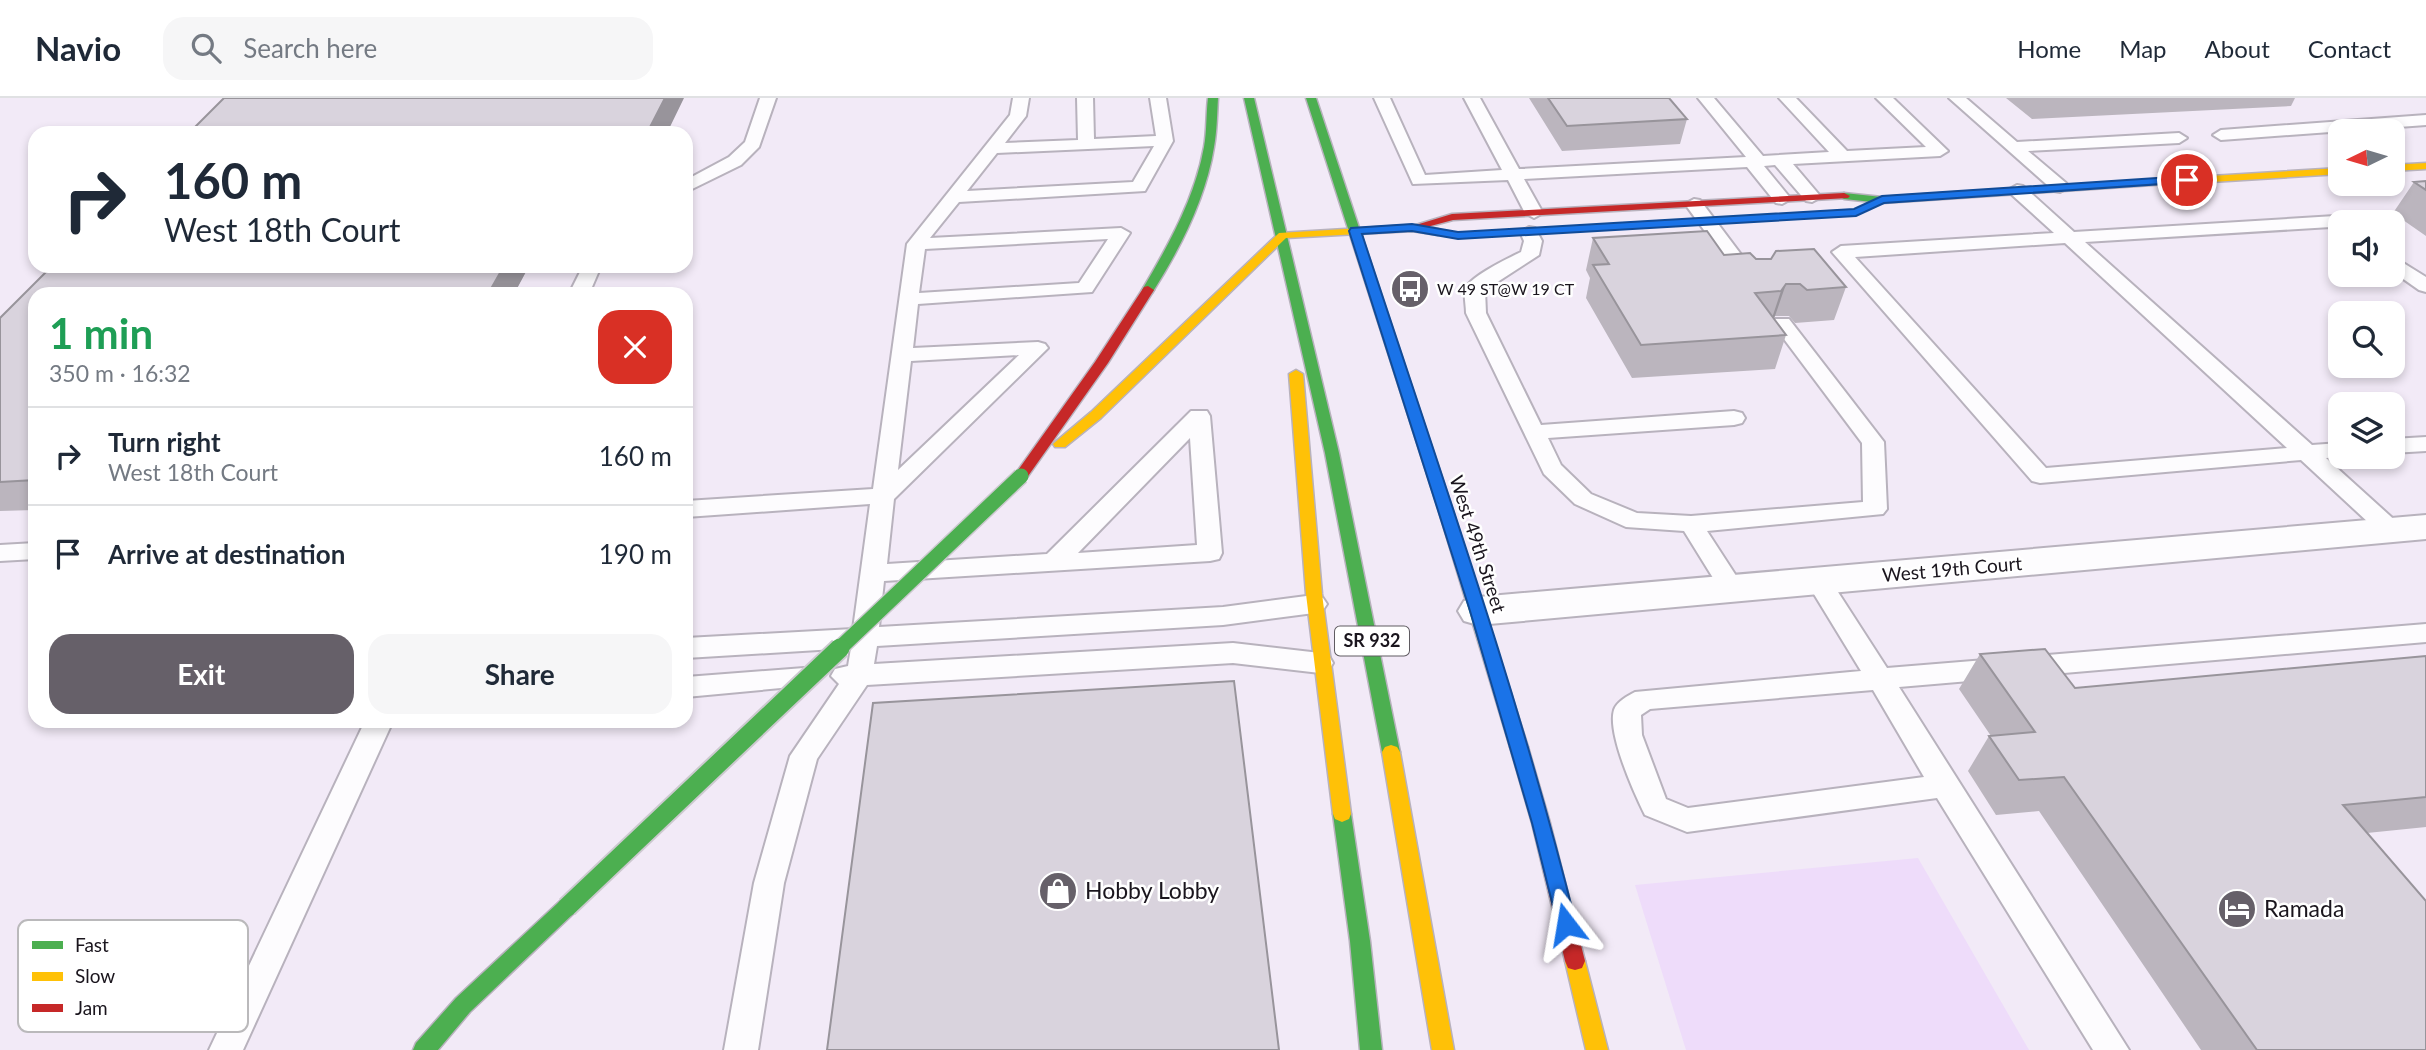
<!DOCTYPE html>
<html lang="en">
<head>
<meta charset="utf-8">
<style>
  body { margin:0; font-family:Lato,sans-serif; background:#f6f6f7; color:#1f2937; height:100vh; display:flex; flex-direction:column; font-size:26px; white-space:nowrap }
  * { box-sizing:border-box; margin:0 }
  p { font-size:23px; color:#747a83 }
  .icon { flex:none; width:38px; height:38px; fill:none; stroke:currentColor; stroke-width:2; stroke-linecap:round; stroke-linejoin:round }
  .map { position:relative; flex:1; overflow:hidden }
  .drawer { position:absolute; left:28px; top:189px; width:665px; height:441px; display:flex; flex-direction:column; background:#fff; border-radius:21px; box-shadow:0 4px 10px #0003 }
  .drawer>* { flex:none }
  .top-card { position:absolute; left:28px; top:28px; width:665px; height:147px; border-radius:21px; box-shadow:0 4px 10px #0003; background:#fff; color:#1f2937; overflow:hidden }
  .needle { width:46px; rotate:265deg }
  .buttons { position:absolute; left:2328px; top:21px; display:grid; gap:14px }
  .buttons a { display:grid; place-items:center; width:77px; height:77px; border-radius:14px; background:#fff; box-shadow:0 4px 10px #0003; font-size:35px }
  .pin { position:absolute; display:grid; place-items:center; width:60px; height:60px; color:#fff; margin:-30px; border:4px solid #fff; border-radius:50%; box-shadow:0 2px 7px #0007 }
  .me { position:absolute; width:77px; margin:-38px; rotate:346deg; stroke-linejoin:round; filter:drop-shadow(0 0 5px #0008) }
  .turn { display:flex; align-items:center; gap:24px; height:147px; padding:0 21px; font-size:32px }
  .turn .icon { width:91px; height:91px; stroke-width:2.5 }
  .turn b { display:block; font-size:49px; line-height:60px }
  .round { display:grid; place-items:center; flex:none; width:74px; height:74px; border-radius:21px; background:#f6f6f7 }
  .headline { display:flex; align-items:center; justify-content:space-between; height:119px; padding:0 21px }
  h1 { font-size:42px; font-weight:700; line-height:52px; color:#1e9e55 }
  .action { display:flex; gap:14px; margin-top:auto; padding:14px 21px }
  .action a { flex:1; height:80px; border-radius:21px; background:#666069; color:#fff; font-size:28px; font-weight:700; line-height:80px; text-align:center }
  .action a+a { background:#f6f6f7; color:#1f2937 }
  ul { padding:0; list-style:none }
  li { display:flex; align-items:center; gap:21px; height:98px; padding:0 21px; border-top:2px solid #e0e1e3 }
  li div { flex:1 }
  li b { display:block; font-size:26px }
  li em { font-style:normal }
  header { display:flex; align-items:center; gap:42px; box-sizing:border-box; height:98px; padding:0 35px; background:#fff; border-bottom:2px solid #e0e1e3 }
  header strong { font-size:33px }
  nav { display:flex; gap:38px; margin-inline-start:auto; font-size:24px }
  .search { width:490px; height:63px; background:#f6f6f7; display:flex; align-items:center; gap:18px; box-sizing:border-box; padding:0 24px; border-radius:21px; color:#747a83; font-size:26px }
  .map>svg:first-child { display:block }
  .green { fill:#eedcfa }
  .lines { fill:none; stroke-linecap:round; stroke-linejoin:round }
  .lane-casing { stroke:#b8b2bd; stroke-width:4 }
  .street-casing { stroke:#b8b2bd; stroke-width:4 }
  .fast-casing { stroke:#b8b2bd; stroke-width:3 }
  .slow-casing { stroke:#b8b2bd; stroke-width:3 }
  .jam-casing { stroke:#b8b2bd; stroke-width:3 }
  .lane { fill:#fdfcfe; fill-rule:evenodd }
  .street { fill:#fdfcfe; fill-rule:evenodd }
  .fast { fill:#4caf50; fill-rule:evenodd }
  .slow { fill:#ffc107; fill-rule:evenodd }
  .jam { fill:#c62828; fill-rule:evenodd }
  .fast-bridge-far1-casing { stroke:#ccc9cf; stroke-width:18; stroke-linecap:butt }
  .fast-bridge-casing { stroke:#ccc9cf; stroke-width:23; stroke-linecap:butt }
  .fast-bridge-far1 { stroke:#4caf50; stroke-width:15 }
  .fast-bridge { stroke:#4caf50; stroke-width:19 }
  .wall { fill:#bbb5be }
  .shaded-wall { fill:#98949b }
  .building { fill:#d9d3dd; stroke:#98949b; stroke-width:2 }
  .route { fill:#1a73e8; stroke:#114b97; stroke-width:2 }
  .labels { text-anchor:middle; stroke-width:5; stroke-linejoin:round; paint-order:stroke }
  .far-poi-label { font-size:16px; fill:#1a151d; stroke:#fff; text-anchor:start }
  .shield { fill:#fff; stroke:#5f5b61; stroke-width:2 }
  .shield-label { font-size:18px; font-weight:bold; fill:#1a151d }
  .street-label { font-size:19px; fill:#1a151d; stroke:#fff }
  .near-poi-label { font-size:23px; fill:#1a151d; stroke:#fff; text-anchor:start }
  .key { fill:#fff; stroke:#bab9bb; stroke-width:2 }
  .key-label { font-size:19px; fill:#1a151d }
</style>
</head>
<body>
<header>
<strong>Navio</strong>
<div class="search"><svg class="icon" aria-label="search" viewBox="0 0 24 24"><circle cx="10" cy="10" r="6"/><path d="M15 15l6 6"/></svg>Search here</div>
<nav><a>Home</a><a>Map</a><a>About</a><a>Contact</a></nav>
</header>
<div class="map">
<svg width="2426" height="952" viewBox="0 0 2426 952">
  <rect width="100%" height="100%" fill="#f2eaf7"/>
  <!-- green -->
  <path class="green" d="M1918,760L2029,952H1686L1635,787Z"/>
  <g class="lines">
    <defs>
      <path id="lane" d="M760,0H776L759,49L741,67L686,94V82L729,59L745,44Z
        M1013,0H1029L1026,18L1005,45L1078,42L1077,0H1093L1094,41L1156,38L1150,0H1166L1173,43L1145,93L959,104L930,140L1121,130L1130,135L1092,194L918,206L913,250L1038,244L1045,246L1048,250L894,401L887,466L1047,456L1191,313H1207L1210,318L1222,455L1219,461L1210,463L884,483L879,529L1223,509L1314,497L1323,500L1327,506L1323,512L1314,515L1223,527L877,548L874,566L1233,545L1320,555L1329,558L1333,565L1329,572L1320,575L1233,565L867,587L817,661L784,785L758,952H724L754,785L790,658L839,586L831,578L835,571L848,568L851,550L686,560V540L853,531L870,406L686,419V403L873,391L907,146L1010,17ZM1154,48L1133,84L967,93L997,55ZM1108,141L1079,185L919,195L925,151ZM1019,257L898,372L911,263ZM1190,340L1197,447L1078,455Z
        M1374,0H1390L1425,77L1502,72L1464,0H1480L1519,71L1746,59L1698,0H1714L1763,58L1829,54L1779,0H1796L1847,53L1926,49L1876,0H1893L1948,53L1940,58L1793,66L1821,99L1812,104L1806,103L1775,67L1764,68L1791,101L1782,106L1776,105L1747,69L1524,81L1543,115L1534,120L1525,115L1508,82L1413,86Z
        M1949,0H1966L2017,44L2179,35L2187,40L2179,45L2028,53L2066,85L2069,89L2060,94L2054,93Z
        M2426,17V27L2221,42L2213,37L2221,32Z
        M2017,87L2023,88L2074,134L2335,118L2346,123L2340,124V132L2331,129L2085,144L2312,347L2340,345L2341,359L2326,360L2399,426L2403,432L2399,438L2391,440L2383,438L2301,362L2040,385L2032,383L1832,154L1841,148L2054,135L2011,96L2008,92ZM2065,145L2287,350L2046,370L1855,159Z
        M1694,101L1700,102L1758,179L1760,183L1758,187H1744L1685,106Z
        M1529,129L1535,130L1542,143L1539,157L1485,192L1486,215L1541,327L1734,313L1742,315L1745,320L1742,325L1734,327L1548,340L1561,367L1591,396L1637,415L1691,418L1863,404L1862,345L1772,225L1775,221H1789L1884,344L1887,411L1883,416L1707,433L1744,490L1741,496L1732,499L1723,496L1684,433L1626,429L1575,406L1544,376L1466,215C1466,208 1464,199 1465,192C1468,179 1509,160 1521,154L1524,143L1520,134Z
        M2392,158L2426,179V194L2419,192L2392,173Z
        M583,168H601L589,196H569Z
        M2426,339V353L2392,355V341Z
        M35,445V461L0,463V447Z
        M1818,474L1827,477L1887,570L2426,526V544L1899,589L2129,952H2093L1937,700L1687,734L1645,717C1634,695 1607,635 1614,612C1617,603 1628,598 1635,594L1861,573L1806,483L1809,477ZM1873,592L1924,679L1688,710L1666,701L1642,637L1641,617L1650,611Z
        M804,570L813,573L817,580L813,587L686,599V579Z
        M365,623H393L243,952H209Z"/>
      <path id="street" d="M2426,417V441L1478,527L1464,523L1458,513L1464,503L1478,499Z"/>
      <path id="fast" d="M1208,0H1218C1217,16 1217,33 1214,49C1206,100 1180,151 1152,195H1144L1142,192C1168,148 1195,100 1204,49C1207,33 1206,16 1208,0Z
        M1244,0H1254L1339,355L1400,654L1397,659L1391,661L1385,659L1382,654L1325,355Z
        M1306,0H1316L1452,410L1528,649L1525,654L1519,656L1513,654L1510,649L1438,410Z
        M2179,80L2185,83L2183,85L1882,105L1844,101L1838,98L1844,95L1882,99Z
        M1342,708L1349,711L1351,716L1370,843L1382,952H1360L1350,843L1333,716L1335,711Z
        M567,800L574,803L577,809L574,815L470,914L438,952H413L416,945L456,900L560,803Z"/>
      <path id="slow" d="M2426,65V71L2392,73V67Z
        M2340,70V76L2179,86L2173,83L2179,80Z
        M1412,127L1438,131L1444,134L1438,137L1412,133L1286,140L1101,320L1065,349H1055L1053,346L1091,314L1279,135Z
        M1296,272L1303,276L1322,496L1351,716L1349,721L1342,724L1335,721L1333,716L1306,496L1289,276Z
        M1391,647L1397,649L1400,654L1454,952H1432L1382,654L1385,649Z
        M1575,854L1582,856L1585,863L1608,952H1586L1565,863L1568,856Z"/>
      <path id="jam" d="M1844,95L1850,98L1848,100L1453,122L1412,133L1406,130L1452,116Z
        M1148,188L1154,192L1108,265L1026,381H1016L1014,378L1016,375L1095,264L1144,189Z
        M1519,642L1525,644L1528,649L1550,725L1585,863L1582,870L1575,872L1568,870L1565,863L1532,725L1510,649L1513,644Z"/>
    </defs>
    <!-- lane casing -->
    <use href="#lane" class="lane-casing"/>
    <!-- street casing -->
    <use href="#street" class="street-casing"/>
    <!-- fast casing -->
    <use href="#fast" class="fast-casing"/>
    <!-- slow casing -->
    <use href="#slow" class="slow-casing"/>
    <!-- jam casing -->
    <use href="#jam" class="jam-casing"/>
    <!-- lane -->
    <use href="#lane" class="lane"/>
    <!-- street -->
    <use href="#street" class="street"/>
    <!-- fast -->
    <use href="#fast" class="fast"/>
    <!-- slow -->
    <use href="#slow" class="slow"/>
    <!-- jam -->
    <use href="#jam" class="jam"/>
    <defs>
      <path id="fast-bridge-far1" d="M838,552L1021,378"/>
      <path id="fast-bridge" d="M567,809L840,550"/>
    </defs>
    <!-- fast-bridge-far1 casing -->
    <use href="#fast-bridge-far1" class="fast-bridge-far1-casing"/>
    <!-- fast-bridge casing -->
    <use href="#fast-bridge" class="fast-bridge-casing"/>
    <!-- fast-bridge-far1 -->
    <use href="#fast-bridge-far1" class="fast-bridge-far1"/>
    <!-- fast-bridge -->
    <use href="#fast-bridge" class="fast-bridge"/>
  </g>
  <!-- wall -->
  <path class="wall" d="M1529,0H1669L1687,21L1680,46L1562,53Z
    M2006,0H2295L2291,8L2032,21Z
    M2426,83V138L2393,115L2414,84Z
    M1593,140L1756,161L1846,189L1834,222L1795,225L1789,218H1775L1774,220L1786,237L1775,271L1632,280L1586,200L1590,180L1586,172Z
    M52,168H529L514,196H35V412L0,413V220Z
    M1980,556L2075,590L2426,558V729L2367,735L2426,952H2201L2039,713L1996,717L1968,673L1989,638H1991L1959,591Z"/>
  <!-- shaded-wall -->
  <path class="shaded-wall" d="M665,0H684L667,35H647Z
    M504,168H529L514,196H488Z
    M1786,186L1775,218L1770,226L1781,193Z"/>
  <!-- building -->
  <path class="building" d="M224,0H665L647,35H189Z
    M1548,0H1669L1687,21L1567,28Z
    M2426,83V92L2414,84Z
    M1707,133L1724,157L1750,155L1756,161H1771L1776,153L1814,151L1846,189L1807,192L1800,186H1786L1781,193L1755,195L1786,237L1641,247L1593,167L1609,166L1593,140Z
    M52,168H504L488,196H35V382L0,384V220Z
    M2045,551L2075,590L2426,558V699L2343,707L2426,803V952H2257L2064,679L2019,682L1989,638L2035,634L1980,556Z
    M1234,583L1279,952H827L873,605Z"/>
  <!-- route -->
  <path class="route" d="M2187,78L2191,79V84L1884,105L1856,118L1458,141L1412,133L1362,136C1437,365 1518,592 1576,826L1573,832L1566,835L1559,832L1532,725L1470,513L1349,133L1351,130L1412,126L1458,134L1854,111L1882,98Z"/>
  <!-- icons -->
  <defs>
    <symbol id="bus-disc" viewBox="-11 -11 22 22"><circle r="9.5" fill="#666069" stroke="#fff"/><path d="M-5-6H5V4H4V6H2V4H-2V6H-4V4H-5ZM-3.5-4V0h7V-4ZM-3.5 1.2v1.5H-2V1.2ZM2 1.2v1.5H3.5V1.2Z" fill="#fff"/></symbol>
    <symbol id="shop-disc" viewBox="-11 -11 22 22"><circle r="9.5" fill="#666069" stroke="#fff"/><path d="M-5-2.5h2.3a2.7 3.5 0 0 1 5.4 0H5L5.5 6h-11ZM-1.5-2.5h3a1.5 2.3 0 0 0-3 0Z" fill="#fff"/></symbol>
    <symbol id="hotel-disc" viewBox="-11 -11 22 22"><circle r="9.5" fill="#666069" stroke="#fff"/><path d="M-6-4.5h1.5V1H6V5H4.5V3h-9V5H-6ZM-4 0a1.8 1.8 0 1 1 3.6 0ZM.5 0V-2.5h3Q6-2.5 6 0Z" fill="#fff"/></symbol>
  </defs>
  <g fill-rule="evenodd">
    <use href="#bus-disc" x="1388" y="169" width="44" height="44"/>
    <use href="#shop-disc" x="1036" y="771" width="44" height="44"/>
    <use href="#hotel-disc" x="2215" y="789" width="44" height="44"/>
  </g>
  <g class="labels">
    <!-- far-poi labels -->
    <g class="far-poi-label">
      <text x="1437" y="197">W 49 ST@W 19 CT</text>
    </g>
    <!-- shield labels -->
    <rect class="shield" x="1335" y="528.5" width="74" height="29" rx="5"/>
    <g class="shield-label">
      <text x="1372" y="549">SR 932</text>
    </g>
    <!-- street labels -->
    <g class="street-label">
      <text transform="translate(1478 446) rotate(72)" y="7">West 49th Street</text>
      <text transform="translate(1952 471) rotate(-5)" y="7">West 19th Court</text>
    </g>
    <!-- near-poi labels -->
    <g class="near-poi-label">
      <text x="1085" y="801">Hobby Lobby</text>
      <text x="2264" y="819">Ramada</text>
    </g>
  </g>
  <!-- legend -->
  <rect x="18" y="822" width="230" height="112" rx="10" class="key"/>
  <rect x="32" y="843" width="31" height="8" fill="#4caf50"/>
  <rect x="32" y="874" width="31" height="9" fill="#ffc107"/>
  <rect x="32" y="906" width="31" height="8" fill="#c62828"/>
  <g class="key-label">
    <text x="75" y="854">Fast</text>
    <text x="75" y="885">Slow</text>
    <text x="75" y="917">Jam</text>
  </g>
</svg>
<div class="buttons">
<a><svg class="needle" viewBox="-14 -14 28 28"><path d="M0-13l5 13h-10z" fill="#e53935"/><path d="M0 13l5-13h-10z" fill="#747a83"/></svg></a>
<a><svg class="icon" aria-label="sound" viewBox="0 0 24 24"><path d="M4 9h4l5-4v14l-5-4H4zM17 9q2 3 0 6"/></svg></a>
<a><svg class="icon" aria-label="search" viewBox="0 0 24 24"><circle cx="10" cy="10" r="6"/><path d="M15 15l6 6"/></svg></a>
<a><svg class="icon" aria-label="layers" viewBox="0 0 24 24"><path d="M12 4l9 5-9 5-9-5zM3 14l9 5 9-5"/></svg></a>
</div>
<div class="pin" style="left:2187px;top:82px;background:#d93025"><svg class="icon" aria-label="arrive" viewBox="0 0 24 24"><path d="M6 21V4h12l-3 4 3 4H6"/></svg></div>
<svg class="me" style="left:1566px;top:826px" viewBox="-20 -20 40 40"><path d="M0-17L14 15 0 8-14 15z" fill="#1a73e8" stroke="#fff" stroke-width="4"/></svg>
<div class="top-card">
<div class="turn"><svg class="icon" aria-label="right" viewBox="0 0 24 24"><path d="M7 20v-9h11M14 6l5 5-5 5"/></svg><div><b>160 m</b>West 18th Court</div></div>
</div>
<section class="drawer">
<div class="headline"><div><h1>1 min</h1><p>350 m · 16:32</p></div><a class="round" style="background:#d93025;color:#fff"><svg class="icon" aria-label="close" viewBox="0 0 24 24"><path d="M6 6l12 12M18 6L6 18"/></svg></a></div>
<ul>
<li><svg class="icon" aria-label="right" viewBox="0 0 24 24"><path d="M7 20v-9h11M14 6l5 5-5 5"/></svg><div><b>Turn right</b><p>West 18th Court</p></div><em>160 m</em></li>
<li><svg class="icon" aria-label="arrive" viewBox="0 0 24 24"><path d="M6 21V4h12l-3 4 3 4H6"/></svg><div><b>Arrive at destination</b></div><em>190 m</em></li>
</ul>
<div class="action"><a>Exit</a><a>Share</a></div>
</section>
</div>
</body>
</html>
